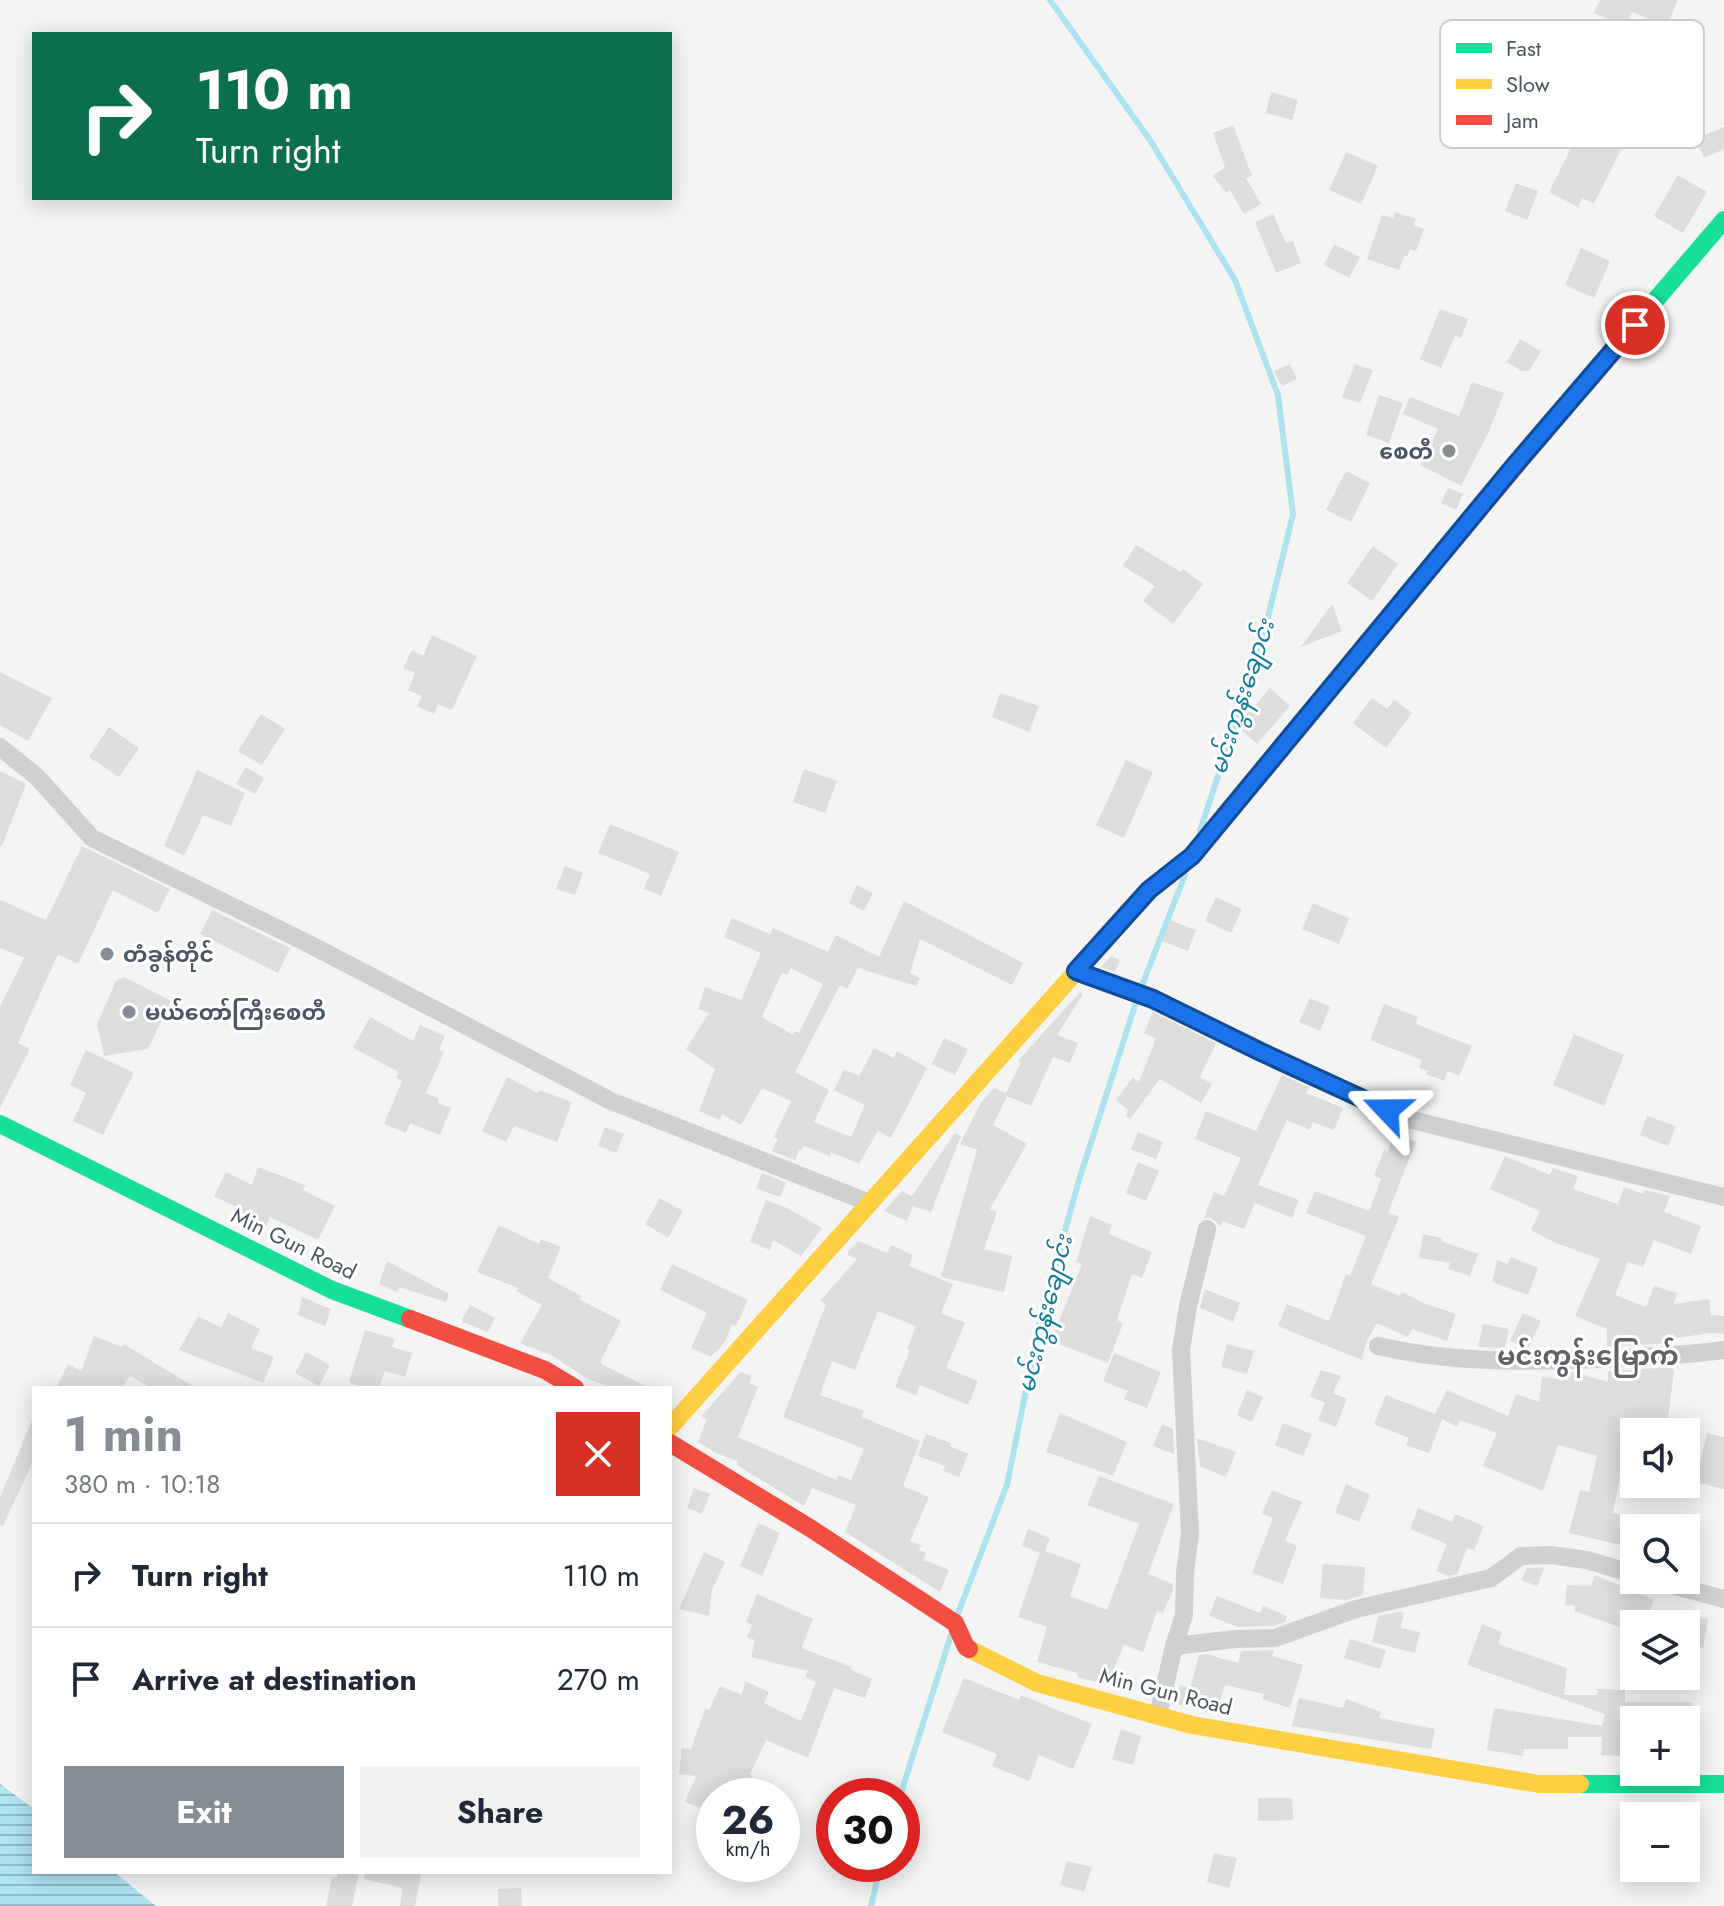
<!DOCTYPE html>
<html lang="en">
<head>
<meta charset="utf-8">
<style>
  body { margin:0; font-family:Jost,"Noto Sans Myanmar",sans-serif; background:#f2f2f3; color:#1f2937; height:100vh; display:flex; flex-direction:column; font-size:30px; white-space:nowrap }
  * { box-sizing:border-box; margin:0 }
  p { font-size:26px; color:#747a83 }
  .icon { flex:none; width:44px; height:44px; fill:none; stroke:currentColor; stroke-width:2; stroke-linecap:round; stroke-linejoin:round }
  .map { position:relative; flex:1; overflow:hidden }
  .side { position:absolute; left:32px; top:1386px; width:640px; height:488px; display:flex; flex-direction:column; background:#fff; border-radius:0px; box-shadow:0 4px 20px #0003 }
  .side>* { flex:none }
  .guide { position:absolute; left:32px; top:32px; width:640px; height:168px; border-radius:0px; box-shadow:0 4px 20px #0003; background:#0b6e4f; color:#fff; overflow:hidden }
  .fabs { position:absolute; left:1620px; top:1418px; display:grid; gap:16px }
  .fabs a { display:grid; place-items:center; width:80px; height:80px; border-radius:0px; background:#fff; box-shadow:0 4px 20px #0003; font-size:40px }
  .speed { position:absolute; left:696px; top:1778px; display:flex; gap:16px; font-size:40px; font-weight:700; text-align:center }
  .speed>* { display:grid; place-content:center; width:104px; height:104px; border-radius:50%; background:#fff; box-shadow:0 4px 20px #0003; line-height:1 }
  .speed small { font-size:20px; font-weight:400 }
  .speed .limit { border:12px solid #d22; background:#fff; color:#111 }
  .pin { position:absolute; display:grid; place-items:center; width:68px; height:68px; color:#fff; margin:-34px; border:4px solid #fff; border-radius:50%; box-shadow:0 2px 8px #0007 }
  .me { position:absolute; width:88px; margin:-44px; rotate:293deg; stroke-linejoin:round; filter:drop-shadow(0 0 6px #0008) }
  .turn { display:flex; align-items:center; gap:28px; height:168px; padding:0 32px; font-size:36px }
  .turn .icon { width:104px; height:104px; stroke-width:2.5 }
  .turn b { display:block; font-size:56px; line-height:68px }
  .round { display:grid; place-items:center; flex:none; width:84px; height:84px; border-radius:0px; background:#f2f2f3 }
  .summary { display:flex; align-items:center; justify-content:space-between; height:136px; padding:0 32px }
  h1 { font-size:48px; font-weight:700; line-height:60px; color:#868d94 }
  .cta { display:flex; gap:16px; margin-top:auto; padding:16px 32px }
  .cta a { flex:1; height:92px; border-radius:0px; background:#868d94; color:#fff; font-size:32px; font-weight:700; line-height:92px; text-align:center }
  .cta a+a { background:#f2f2f3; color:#1f2937 }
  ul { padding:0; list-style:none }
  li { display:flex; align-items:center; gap:24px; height:104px; padding:0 32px; border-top:2px solid #e0e1e3 }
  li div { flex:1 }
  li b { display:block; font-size:30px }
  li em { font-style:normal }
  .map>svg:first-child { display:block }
  .water { fill:url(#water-rules) }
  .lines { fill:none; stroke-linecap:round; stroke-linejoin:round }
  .stream { stroke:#aee2f0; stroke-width:6 }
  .building { fill:#ddddde; fill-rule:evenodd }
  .street { stroke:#ced0d2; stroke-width:18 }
  .fast { stroke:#16e098; stroke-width:18 }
  .slow { stroke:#ffcf43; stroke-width:18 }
  .jam { stroke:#f24e42; stroke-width:18 }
  .route-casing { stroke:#114b97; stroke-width:20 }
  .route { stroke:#1a73e8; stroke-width:14 }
  .poi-dot { fill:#868d94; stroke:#fff; stroke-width:3 }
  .labels { text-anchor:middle; stroke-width:6; stroke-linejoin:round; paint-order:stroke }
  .poi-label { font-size:22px; font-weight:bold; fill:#4a5661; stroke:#fff; text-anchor:start }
  .street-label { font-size:22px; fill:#4a5661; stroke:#fff }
  .water-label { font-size:24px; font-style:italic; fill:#0c7c9b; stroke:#fff }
  .quarter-label { font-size:26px; font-weight:bold; fill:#5f6368; stroke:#fff }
  .key { fill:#fff; stroke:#c9ccd0; stroke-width:2 }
  .key-label { font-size:22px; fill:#4a5661 }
</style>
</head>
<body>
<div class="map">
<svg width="1724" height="1906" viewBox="0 0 1724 1906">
  <defs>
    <pattern id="water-rules" width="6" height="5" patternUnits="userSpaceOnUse" patternTransform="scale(2)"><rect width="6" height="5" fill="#aee2f0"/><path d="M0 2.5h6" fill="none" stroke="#90bac6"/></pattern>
  </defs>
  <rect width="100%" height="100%" fill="#f4f4f4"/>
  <!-- water -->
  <path class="water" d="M0,1784L34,1809V1872H114L156,1906H0Z"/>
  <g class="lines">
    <!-- stream -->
    <path class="stream" d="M1050,0L1150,140L1235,280L1278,395L1293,514L1262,642L1200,831
      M957,1616L1007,1485L1039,1325L1079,1180L1139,993L1185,875
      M900,1796L951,1635
      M871,1906L881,1864"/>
  </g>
  <!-- building -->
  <path class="building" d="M1600,0H1678L1666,27L1632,12L1625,27L1594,13Z
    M1271,92L1298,100L1292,120L1266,113Z
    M1608,95L1628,105L1621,119L1633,125L1594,204L1582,198L1578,207L1549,192L1592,106L1600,110Z
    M1233,125L1252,176L1246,178L1261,204L1244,214L1230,190L1226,193L1213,176L1225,167L1213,133Z
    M1724,127V149L1704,158L1696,139Z
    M1346,152L1378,166L1361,204L1329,190Z
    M1678,175L1707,192L1683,233L1654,216Z
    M1516,183L1538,191L1527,220L1505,211Z
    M1395,212L1416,219L1414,225L1424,229L1416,251L1410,249L1407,256H1404L1399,270L1367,259L1382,215L1393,218Z
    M1273,214L1286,243L1293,241L1301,263L1276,273L1255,222Z
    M1334,244L1360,257L1349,278L1324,265Z
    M1581,248L1610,261L1594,298L1565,285Z
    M1440,309L1468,319L1461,338L1455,336L1441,368L1420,359Z
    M1520,339L1541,351L1529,371H1522L1507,362Z
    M1290,364L1297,379L1282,386L1274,371Z
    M1355,364L1373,370L1360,403L1342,397Z
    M1472,382L1504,393L1489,431L1461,486L1420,465L1438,429L1403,414L1410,397L1459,416Z
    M1379,395L1403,403L1389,443L1366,435Z
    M1346,471L1370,483L1351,522L1326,510Z
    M1448,488L1463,494L1456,510L1441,503Z
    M1136,545L1181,572L1183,569L1203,584L1173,624L1143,601L1155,586L1123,566Z
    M1373,546L1398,564L1372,601L1347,583Z
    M1332,604L1342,631L1301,647Z
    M432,635L477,656L452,710L438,704L434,714L417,706L422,696L408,690L415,673L403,668L412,650L423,656Z
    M0,672L52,698L28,741L0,725Z
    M1270,688L1290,706L1257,744L1237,726Z
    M1000,693L1039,706L1029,732L992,717Z
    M1372,698L1387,709L1394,700L1412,713L1386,748L1353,723Z
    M261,714L285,729L262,765L238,751Z
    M109,727L139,748L119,777L89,757Z
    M1126,760L1153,772L1124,838L1096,825Z
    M246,767L264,778L255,794L236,784Z
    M804,769L837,781L825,813L793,802Z
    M197,770L245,793L231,826L203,815L184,856L164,846Z
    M0,771L26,784L2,846H0Z
    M610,824L679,852L661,896L644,889L650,874L598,853Z
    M82,846L170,889L158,913L113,890L78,964L58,954L18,1043L30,1049L0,1108V1006L24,958L0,948V900L46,920Z
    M565,866L583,873L575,895L556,889Z
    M857,885L873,893L864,911L849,903Z
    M1216,897L1242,909L1231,933L1205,921Z
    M904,901L1023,963L1012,985L920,939L910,973L920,978L916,986L858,968L847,989L840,985L795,1072L829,1090L814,1122L851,1137L865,1105L834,1090L844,1069L859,1076L874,1048L894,1058L897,1051L927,1068L891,1138L878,1131L859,1164L831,1152L830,1156L804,1146L801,1151L799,1150L795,1160L772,1151L778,1138L774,1137L791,1101L762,1088L741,1125L722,1114L720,1120L699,1111L715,1069L686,1049L709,1013L698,1009L705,987L741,1000L761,953L724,937L732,918L770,934L773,928L828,952L836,935L879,957ZM791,968L823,984L799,1033L795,1031L793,1035L762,1017L782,972L787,975Z
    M1313,903L1349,918L1339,944L1302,929Z
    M212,910L290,948L278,973L200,934Z
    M1170,920L1196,930L1188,951L1162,941Z
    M1111,956L1120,960L1115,972L1101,967Z
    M124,977L171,1001L148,1049L104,1056L97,1024L116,981Z
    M1080,992L1083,994L1057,1035L1078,1043L1070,1063L1053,1057L1031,1106L1007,1096L993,1125L1027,1144L990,1209L997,1212L984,1249L1012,1256L1004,1292L941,1277L977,1150L960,1144L981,1102L994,1088L1006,1093L1021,1062L1018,1061Z
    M1310,998L1330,1007L1320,1031L1299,1022Z
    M1384,1004L1418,1017L1416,1024L1472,1046L1459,1076L1448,1071L1444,1081L1426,1074L1428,1071L1419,1068L1422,1060L1370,1040Z
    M1153,1012L1216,1043L1200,1077L1212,1084L1201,1103L1160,1079L1130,1119L1126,1116L1128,1110L1116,1100L1133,1077L1139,1082L1156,1038L1144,1033Z
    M370,1017L413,1041L420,1025L445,1036L439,1050L444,1052L426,1093L439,1099L438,1103L451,1108L440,1135L410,1123L406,1133L384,1124L402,1081L396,1078L399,1072L353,1048Z
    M1574,1034L1624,1055L1604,1106L1553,1085Z
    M944,1038L968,1049L955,1075L932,1064Z
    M86,1050L134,1073L103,1135L73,1121L86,1093L70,1085Z
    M1282,1075L1309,1087L1306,1093L1343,1108L1334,1130L1313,1122L1310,1130L1287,1120L1258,1185L1299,1200L1292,1218L1255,1203L1244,1229L1223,1221L1221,1226L1211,1218H1204L1214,1192L1224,1196L1241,1158L1195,1139L1206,1111L1256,1131Z
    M507,1077L538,1093L539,1090L572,1102L557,1142L514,1126L506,1142L482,1131Z
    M1647,1116L1676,1126L1668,1146L1640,1135Z
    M605,1127L624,1134L616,1153L598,1146Z
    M1138,1132L1163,1142L1156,1159L1131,1149Z
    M955,1133L961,1136L931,1212L913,1206L907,1221L884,1211L902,1191L912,1196Z
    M1395,1134L1416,1142L1388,1213L1399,1217L1371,1284L1400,1296L1402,1292L1423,1303L1456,1314L1447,1341L1412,1329L1408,1337L1377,1323L1366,1343L1362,1360L1278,1326L1287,1304L1329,1321L1346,1274L1350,1276L1366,1236L1306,1213L1315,1191L1369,1211L1381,1179L1374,1176L1384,1150L1388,1151Z
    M1505,1156L1550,1175L1553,1168L1578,1176L1573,1189L1618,1204L1624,1187L1643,1194L1645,1190L1670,1196L1664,1212L1701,1226L1691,1254L1654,1240L1643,1267L1628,1262L1615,1295L1646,1307L1654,1286L1677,1293L1674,1304L1709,1299L1711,1315L1724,1316V1334L1710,1333L1671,1339V1343L1607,1347V1329L1575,1316L1600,1259L1556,1243L1531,1230L1540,1211L1490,1189Z
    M1138,1162L1159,1171L1146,1201L1126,1193Z
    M258,1167L305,1185L303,1190L335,1206L318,1240L270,1217L265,1228L239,1218L242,1210L214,1196L226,1172L252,1185Z
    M762,1173L786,1183L780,1197L756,1188Z
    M660,1198L683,1211L668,1238L645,1224Z
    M766,1200L787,1208L822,1228L801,1256L773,1240L770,1250L750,1242Z
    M1090,1216L1112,1225L1109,1234L1152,1252L1142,1278L1132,1274L1117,1320L1123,1323L1108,1363L1051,1341L1082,1264L1076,1262Z
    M499,1225L539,1244L541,1239L561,1247L548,1278L581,1296L579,1299L621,1321L601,1360V1364L649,1388H612L588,1379L551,1355L520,1343L542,1305L516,1291L518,1288L477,1272Z
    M1423,1234L1442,1238L1441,1241L1478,1254L1470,1276L1448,1269L1450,1263L1419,1258Z
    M858,1241L887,1253L891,1245L913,1255L909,1266L953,1284L941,1313L965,1323L946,1368L978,1381L968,1405L920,1385L916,1395L895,1387L910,1350L907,1349L916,1326L878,1311L855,1370L832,1361L820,1395L864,1411L862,1417L920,1441L903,1486L929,1497L910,1541L921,1545L919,1550L926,1553L924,1560L949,1570L940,1592L845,1532L856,1505L812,1488L804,1506L737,1465L738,1461L718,1454L698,1442L707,1419L702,1417L704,1413L741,1372L752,1376L749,1383L758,1387L738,1437L836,1480L838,1475L851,1480L864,1449L783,1417L826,1304L820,1301L857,1259L848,1255V1252Z
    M1511,1257L1538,1268L1528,1295L1492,1282L1497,1260L1508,1264Z
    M387,1261L449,1294L446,1302L399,1287L397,1292L379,1284Z
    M672,1264L748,1300L736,1326L732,1325L725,1342L711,1357L691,1348L707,1313L660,1290Z
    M1205,1289L1240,1303L1233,1322L1200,1308Z
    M302,1297L331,1309L325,1326L298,1315Z
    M470,1305L495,1318L488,1332L461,1321Z
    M228,1313L260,1329L251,1348L274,1357L263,1383L179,1350L198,1316L221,1328Z
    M1523,1313L1541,1321L1528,1349L1510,1341Z
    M1483,1324L1509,1329L1505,1348L1478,1347Z
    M365,1330L395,1339L392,1347L412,1353L405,1377L385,1371L379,1388H367L349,1382Z
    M94,1336L122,1347L124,1344L196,1388H151L130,1376L121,1388H56L68,1364L81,1371Z
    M1227,1344L1254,1351L1247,1374L1221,1367Z
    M306,1352L330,1365L319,1386L295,1373Z
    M1114,1353L1161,1372L1147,1408L1124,1399L1128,1391L1103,1381Z
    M1672,1367L1674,1372L1666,1432H1634L1632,1478L1620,1476L1613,1513L1634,1518V1548L1569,1533L1580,1490L1589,1492L1597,1456L1558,1445L1543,1491L1483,1466L1497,1433L1460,1420L1457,1427L1442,1419L1429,1453L1406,1445L1409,1438L1374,1424L1386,1395L1435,1414L1447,1390L1508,1416L1516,1394L1539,1402L1542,1377L1567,1380L1569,1372H1573L1608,1382V1371Z
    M1321,1370L1341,1376L1333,1393L1347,1399L1336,1427L1318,1420L1325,1403L1310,1396Z
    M1247,1390L1263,1397L1252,1422L1237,1415Z
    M1060,1413L1127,1442L1113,1476L1046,1452Z
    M34,1416V1459L3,1526L0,1525V1497Z
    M1283,1423L1312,1434L1303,1456L1275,1445Z
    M1162,1424L1173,1429L1174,1454L1153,1446Z
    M1707,1433L1724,1437V1489L1696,1482Z
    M926,1434L951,1443L950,1446L968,1454L959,1477L943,1471L945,1466L918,1456Z
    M1197,1438L1236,1452L1226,1477L1200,1466Z
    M1099,1476L1174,1504L1148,1574L1173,1584V1590L1163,1613L1157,1611L1143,1652L1124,1645L1107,1685L1077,1677L1078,1673L1037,1662L1047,1627L1018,1617L1040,1553L1022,1546L1028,1529L1050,1538L1045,1551L1081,1564L1070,1596L1107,1610L1139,1524L1087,1505Z
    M1346,1484L1370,1495L1359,1522L1335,1512Z
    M694,1488L710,1494L702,1514L687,1508Z
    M1272,1490L1302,1502L1285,1541L1297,1546L1283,1584L1252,1573L1273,1518L1262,1513Z
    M1418,1508L1452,1522L1455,1514L1484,1526L1474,1550L1467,1548L1457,1574L1448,1576L1436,1571L1447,1544L1410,1529Z
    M758,1523L780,1533L762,1576L740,1566Z
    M704,1552L725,1562L712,1590L709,1616L679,1609Z
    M1323,1564L1365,1567L1363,1595L1346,1600L1320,1598Z
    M1545,1567L1537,1586L1521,1580L1527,1568Z
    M1595,1575L1654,1600L1645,1624H1634V1632L1574,1611L1575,1606L1565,1605L1567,1585L1591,1586Z
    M757,1594L813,1619L802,1647L804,1649L852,1667L851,1670L872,1679L865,1698L834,1688L808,1758L766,1740L750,1774L752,1776L749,1781L773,1796H714L711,1806L703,1802L700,1808L685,1802L696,1776L679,1774L682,1748L691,1749L705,1709L709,1710L720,1686L742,1695L745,1681L769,1692L764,1703L801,1721L816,1682L805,1677L808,1671L751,1657L755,1640L747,1637L752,1625L746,1622Z
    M1217,1596L1260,1613L1263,1606L1287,1616L1285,1622L1273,1626L1238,1627L1209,1616Z
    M1399,1612L1404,1613L1401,1628L1420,1632L1415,1653L1372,1642L1378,1616Z
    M1686,1616L1708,1619L1703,1648L1686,1645Z
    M1482,1624L1502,1632L1498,1644L1567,1668L1564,1695H1597L1598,1689L1625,1690V1702H1692V1720L1622,1719L1620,1756L1601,1755L1602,1737H1568V1749H1524L1523,1756L1487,1750L1494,1708L1602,1726L1605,1714L1467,1665Z
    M1350,1639L1386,1650L1380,1669L1344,1658Z
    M1274,1650L1272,1656L1303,1665L1290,1708L1262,1699L1264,1694L1225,1685L1216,1713L1175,1704L1180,1685L1190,1688L1199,1655L1206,1654L1238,1663L1241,1651Z
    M964,1678L1019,1700L1021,1695L1092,1724L1073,1769L1039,1755L1029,1781L992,1766L997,1754L942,1732Z
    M1299,1698L1343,1708L1346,1699L1381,1712L1379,1718L1435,1729L1431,1749L1292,1726Z
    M1121,1729L1141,1736L1133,1765L1112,1759Z
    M1258,1798H1292L1293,1820L1258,1821Z
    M1214,1853L1237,1858L1229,1888L1207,1882Z
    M1067,1861L1092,1867L1084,1892L1060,1885Z
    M338,1872H359L352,1906H326L332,1877L337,1878Z
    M365,1872L421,1874L415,1906H400L402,1888L364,1879Z
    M521,1888L522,1906H498V1889Z"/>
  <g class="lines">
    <!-- street -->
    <path class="street" d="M0,747L37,777L92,838L305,942L611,1101L870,1203
      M1076,971L1153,999L1261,1052L1408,1119L1724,1197
      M1378,1346C1451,1363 1525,1362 1600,1359C1642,1357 1683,1356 1724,1350
      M1654,1580L1724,1599
      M1174,1646L1184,1615L1185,1573L1190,1533L1181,1350L1188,1306L1207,1229
      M1158,1716L1174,1646L1236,1639L1275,1638L1356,1609L1491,1578L1521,1556L1551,1555L1587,1560L1634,1574"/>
    <!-- fast -->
    <path class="fast" d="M1606,358L1724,220
      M1123,919L1149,890L1192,856L1346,669
      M0,1124L332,1290L410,1319
      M1580,1784H1724"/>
    <!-- slow -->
    <path class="slow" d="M670,1427L1123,919
      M969,1649L1037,1683L1192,1725L1539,1784H1580"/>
    <!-- jam -->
    <path class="jam" d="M1346,669L1606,358
      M410,1319L545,1370L575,1388
      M670,1443L810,1528L955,1623L966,1647L969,1649"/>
  </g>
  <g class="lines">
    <defs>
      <path id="route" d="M1387,1110L1261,1052L1153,999L1076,971L1149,890L1192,856L1514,466L1635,325"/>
    </defs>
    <!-- route casing -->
    <use href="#route" class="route-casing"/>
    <!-- route -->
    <use href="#route" class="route"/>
  </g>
  <!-- markers -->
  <g class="poi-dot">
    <circle cx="1449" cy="451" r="8"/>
    <circle cx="107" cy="954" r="8"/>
    <circle cx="129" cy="1012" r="8"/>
  </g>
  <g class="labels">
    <!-- poi labels -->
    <g class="poi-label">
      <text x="1433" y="459" text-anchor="end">စေတီ</text>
      <text x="123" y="962">တံခွန်တိုင်</text>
      <text x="145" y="1020">မယ်တော်ကြီးစေတီ</text>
    </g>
    <!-- street labels -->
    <g class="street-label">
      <text transform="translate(294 1243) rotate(26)" y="8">Min Gun Road</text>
      <text transform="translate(1166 1691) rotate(14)" y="8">Min Gun Road</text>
    </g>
    <!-- water labels -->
    <g class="water-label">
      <text transform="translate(1242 697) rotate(-72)" y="8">မင်းကွန်းချောင်း</text>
      <text transform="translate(1045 1314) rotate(-76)" y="8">မင်းကွန်းချောင်း</text>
    </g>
    <!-- quarter labels -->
    <g class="quarter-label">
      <text x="1588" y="1365">မင်းကွန်းမြောက်</text>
    </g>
  </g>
  <!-- legend -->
  <rect x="1440" y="20" width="264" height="128" rx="12" class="key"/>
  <rect x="1456" y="43" width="36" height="10" fill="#16e098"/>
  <rect x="1456" y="79" width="36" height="10" fill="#ffcf43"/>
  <rect x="1456" y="115" width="36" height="10" fill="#f24e42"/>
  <g class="key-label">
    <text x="1506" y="56">Fast</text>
    <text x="1506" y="92">Slow</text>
    <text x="1506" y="128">Jam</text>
  </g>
</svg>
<div class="fabs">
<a><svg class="icon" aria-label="sound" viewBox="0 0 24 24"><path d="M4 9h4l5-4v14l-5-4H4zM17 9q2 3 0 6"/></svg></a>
<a><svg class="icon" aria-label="search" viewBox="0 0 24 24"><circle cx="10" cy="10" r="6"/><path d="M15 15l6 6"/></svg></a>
<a><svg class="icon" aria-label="layers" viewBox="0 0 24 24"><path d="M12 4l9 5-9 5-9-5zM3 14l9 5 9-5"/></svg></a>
<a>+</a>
<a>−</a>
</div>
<div class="speed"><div>26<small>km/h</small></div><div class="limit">30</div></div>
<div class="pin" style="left:1635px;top:325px;background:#d93025"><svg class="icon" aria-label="arrive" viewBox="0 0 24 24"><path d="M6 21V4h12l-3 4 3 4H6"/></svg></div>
<svg class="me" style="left:1387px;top:1110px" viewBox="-20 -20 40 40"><path d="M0-17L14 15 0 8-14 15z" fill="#1a73e8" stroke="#fff" stroke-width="4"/></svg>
<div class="guide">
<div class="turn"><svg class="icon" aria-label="right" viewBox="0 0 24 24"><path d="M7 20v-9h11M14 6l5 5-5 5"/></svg><div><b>110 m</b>Turn right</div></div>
</div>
<section class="side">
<div class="summary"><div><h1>1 min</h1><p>380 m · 10:18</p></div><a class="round" style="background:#d93025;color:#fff"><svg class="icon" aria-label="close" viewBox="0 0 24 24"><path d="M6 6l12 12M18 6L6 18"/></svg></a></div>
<ul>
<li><svg class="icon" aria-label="right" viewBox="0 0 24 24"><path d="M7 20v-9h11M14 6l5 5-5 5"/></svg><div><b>Turn right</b></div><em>110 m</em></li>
<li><svg class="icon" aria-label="arrive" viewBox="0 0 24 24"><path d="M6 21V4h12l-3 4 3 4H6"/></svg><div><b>Arrive at destination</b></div><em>270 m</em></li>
</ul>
<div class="cta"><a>Exit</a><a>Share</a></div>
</section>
</div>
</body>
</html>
